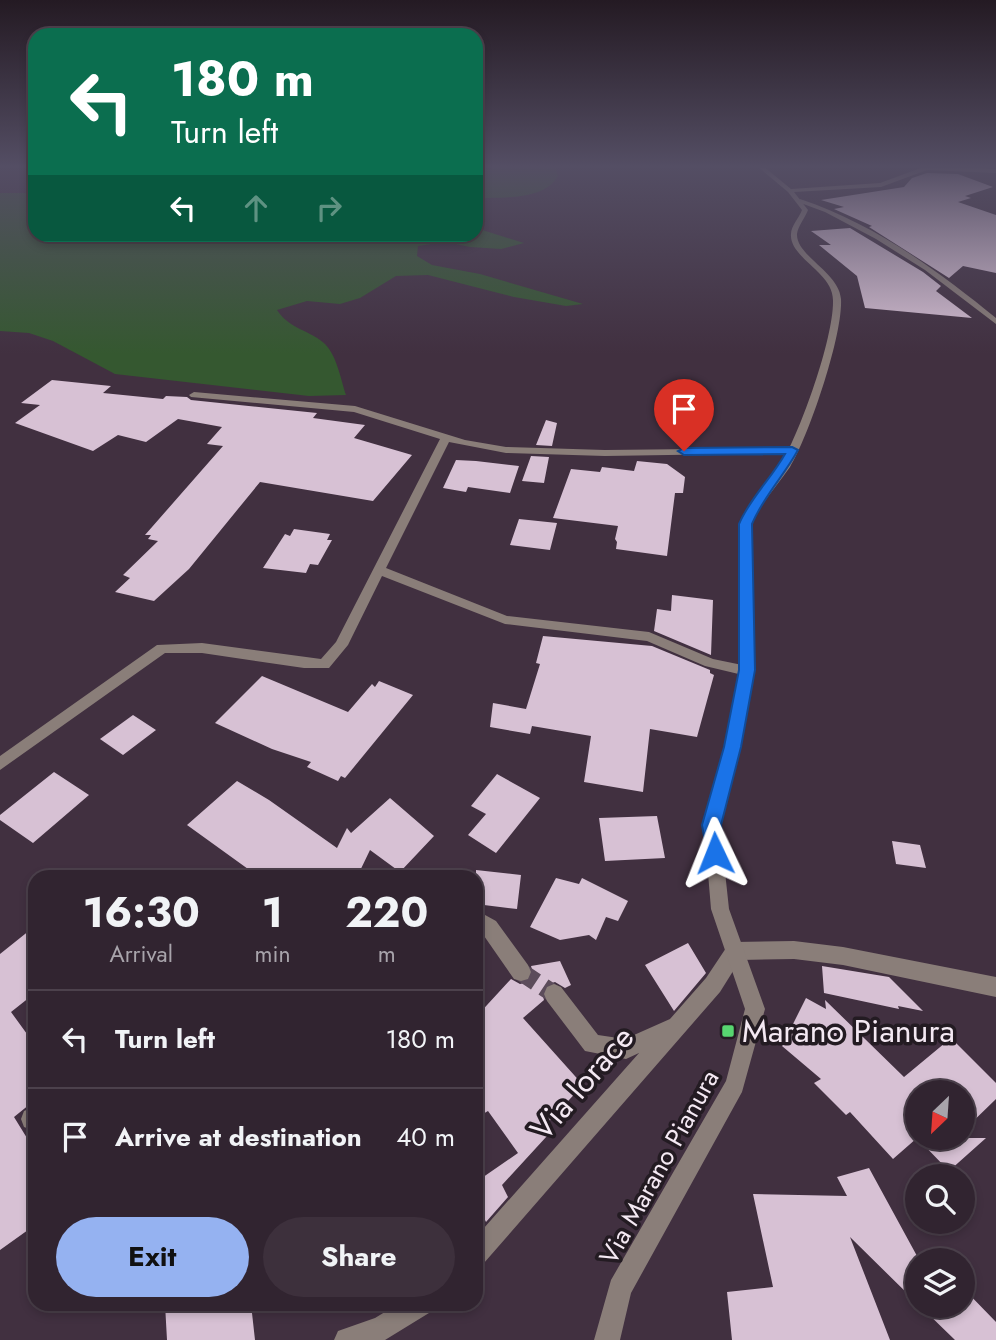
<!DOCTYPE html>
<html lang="en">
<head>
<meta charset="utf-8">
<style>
  body { margin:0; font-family:Jost,sans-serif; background:#3d303c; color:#f1f3f6; height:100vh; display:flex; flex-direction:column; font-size:26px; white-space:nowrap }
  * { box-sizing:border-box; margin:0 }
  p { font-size:23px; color:#a8a4ab }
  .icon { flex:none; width:38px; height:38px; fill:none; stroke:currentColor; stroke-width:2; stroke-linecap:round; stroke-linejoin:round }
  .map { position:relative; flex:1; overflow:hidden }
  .details { position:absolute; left:28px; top:870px; width:455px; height:441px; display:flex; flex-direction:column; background:#312430; border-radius:21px; box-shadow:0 4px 10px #0003,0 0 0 2px #4c414c }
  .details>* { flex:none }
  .banner { position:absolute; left:28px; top:28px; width:455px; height:214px; border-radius:21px; box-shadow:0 4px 10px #0003,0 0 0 2px #4c414c; background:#0b6e4f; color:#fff; overflow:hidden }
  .needle { width:46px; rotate:205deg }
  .buttons { position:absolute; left:905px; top:1080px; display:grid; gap:14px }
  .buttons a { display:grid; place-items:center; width:70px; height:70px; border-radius:50%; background:#312430; box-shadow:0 4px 10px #0003,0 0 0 2px #4c414c; font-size:35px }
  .pin { position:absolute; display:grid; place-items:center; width:60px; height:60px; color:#fff; margin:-72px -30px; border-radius:50% 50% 50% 0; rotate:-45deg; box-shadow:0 0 7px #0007 }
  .pin .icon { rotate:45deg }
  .me { position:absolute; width:77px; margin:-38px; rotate:358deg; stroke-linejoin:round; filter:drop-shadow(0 0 5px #0008) }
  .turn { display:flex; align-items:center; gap:24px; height:147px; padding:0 28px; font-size:32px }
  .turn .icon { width:91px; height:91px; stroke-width:2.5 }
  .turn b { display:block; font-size:49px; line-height:60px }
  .lanes { display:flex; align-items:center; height:66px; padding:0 28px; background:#0003; justify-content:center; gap:35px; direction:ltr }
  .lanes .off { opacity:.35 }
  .eta { display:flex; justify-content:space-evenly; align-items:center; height:119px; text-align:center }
  .eta b { font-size:42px; font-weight:700; line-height:49px }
  .button { display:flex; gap:14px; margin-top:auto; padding:14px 28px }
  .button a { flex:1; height:80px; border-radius:42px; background:#95b2f1; color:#111; font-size:28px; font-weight:700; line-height:80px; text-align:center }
  .button a+a { background:#3d303c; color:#f1f3f6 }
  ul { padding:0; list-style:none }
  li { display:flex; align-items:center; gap:21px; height:98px; padding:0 28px; border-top:2px solid #4c414c }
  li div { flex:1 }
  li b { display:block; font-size:26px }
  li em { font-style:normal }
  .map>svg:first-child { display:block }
  .green { fill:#355830 }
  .building { fill:#d7c1d4 }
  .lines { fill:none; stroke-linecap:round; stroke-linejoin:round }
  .minor-tunnel { stroke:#5c4c5b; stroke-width:18; stroke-dasharray:18 9; stroke-linecap:butt }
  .minor { fill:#8a7e79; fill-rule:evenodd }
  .tertiary { fill:#8a7e79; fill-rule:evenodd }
  .route { fill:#1a73e8; stroke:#114b97; stroke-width:2 }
  .poi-dot { fill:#57d570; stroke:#231b22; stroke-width:2.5 }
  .labels { text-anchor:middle; stroke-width:7; stroke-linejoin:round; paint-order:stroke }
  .street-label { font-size:26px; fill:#f4e9f3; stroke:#231b22 }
  .near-poi-label { font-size:32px; fill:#f4e9f3; stroke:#231b22; text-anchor:start }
  .near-street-label { font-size:32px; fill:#f4e9f3; stroke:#231b22 }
</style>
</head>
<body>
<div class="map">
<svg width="996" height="1340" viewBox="0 0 996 1340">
  <rect width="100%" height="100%" fill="#413040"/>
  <!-- green -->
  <path class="green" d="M501,166H560L556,169L558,176C544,201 501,197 476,198V172Z
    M0,193H35V234H476V228L524,243L501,249L470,247L446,242L418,246L417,256L432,265L480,274L583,304L566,306L514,297L428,275L396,276L360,298L340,304L307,301L277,310C289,329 310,330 325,344C337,356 341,380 346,395L309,396L115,374L53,341L29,333L0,331Z"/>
  <!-- building -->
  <path class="building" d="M927,173L958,174L993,187L965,196L971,198L958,202L996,215V273L963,266L949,278L869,227L872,226L834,209L844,207L821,200L904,187L912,178Z
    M850,228L923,272L941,286L936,291L972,318L865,308L857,276L819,245H831L811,231Z
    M52,380L111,386L103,393L163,399L166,396L187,397L191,400L317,413L313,418L365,425L354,438L412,455L373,501L260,482L189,569L154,601L115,592L130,578L123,575L158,541L148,539L151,535H145L223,446L207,444L222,427L178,419L146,442L118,435L93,451L15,423L40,405L21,403Z
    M546,420L557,423L552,446L536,445Z
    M531,456L549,457L544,483L522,481Z
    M456,460L476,461L519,466L510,493L468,487L466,492L443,488Z
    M637,461L667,464L685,477L683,493H675L667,556L616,549L617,542L615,539L618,526L553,518L571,469L600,472L602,467L634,471Z
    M519,519L557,523L550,550L510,545Z
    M294,529L330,534L327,540H332L318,565L310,564L306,573L263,568L285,534L290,536Z
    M672,595L713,600L711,655L654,631L657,609L671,611Z
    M543,636L652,646L710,670V673L714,675L697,737L650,729L643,792L584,782L591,736L532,726L530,734L490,727L493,703L526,709L540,664L536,663Z
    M262,676L348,712L372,684L375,687L379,681L413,695L345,778L341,776L338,781L307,767L311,762L272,749L215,723Z
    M133,715L156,730L123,755L100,739Z
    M54,772L89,795L33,843L0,820V815Z
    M497,774L540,798L496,853L468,835L486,814L471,806Z
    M237,781L269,800L337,848L347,828L351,833L390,798L434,836L400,872L370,850L357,877H259L187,825Z
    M657,816L665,858L605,861L599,818Z
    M892,841L920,845L926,868L896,864Z
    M476,870L521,875L517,909L476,904Z
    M556,878L579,884L582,878L628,901L618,921L606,917L596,940L589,935L560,940L530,927Z
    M35,926V993L11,1012L35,1045V1100L14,1117L35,1151V1225L0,1250V954Z
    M688,943L706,973L674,1011L645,965Z
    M560,961L571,985L565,988L555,982L546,985L542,993L544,1000L523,1018L583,1085L541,1130L547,1136L502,1185L508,1197L486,1222L476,1202V1182L518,1153L488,1111L476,1118V1017L511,979L520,984L529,982L533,973L531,966Z
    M822,966L889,977L923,1011L898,1006L899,1009L824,993Z
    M806,998L826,1009L825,1000L904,1077L951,1038L996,1083V1099L962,1132V1092H917V1138H986L949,1171L917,1138L893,1159L850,1112L846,1115L814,1083L821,1079L782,1046Z
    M869,1168L917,1256V1303L850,1237L890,1340H732L727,1292L773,1287L753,1194L847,1196L837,1177Z
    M962,1287L996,1322V1340H955L920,1306H962Z
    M165,1304H251L255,1340H167Z"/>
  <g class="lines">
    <!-- minor-tunnel -->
    <path class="minor-tunnel" d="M521,972L554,994"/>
    <!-- minor -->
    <path class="minor" d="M800,199C873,223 937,270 996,318V324L925,270L876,239L825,212L798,202Z
      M194,392L355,406L465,440L506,447L605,450L796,448V452L792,453L605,456L506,453L449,442L386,568L507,616L649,632L713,659L752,667L754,671L747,676L705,666L647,641L505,624L382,576L348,645L329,668H304L202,653H165L0,770V756L157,645L202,643L321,659L336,642L440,439L354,412L191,397L189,395Z
      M476,910L496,921L528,965L531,972L528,979L521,981L514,979L482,933L476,929Z
      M794,941L843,947L996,977V997L843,965L794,959L740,960L720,992L484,1263L476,1267V1237L639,1053L626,1059L585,1051L547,1001L544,994L547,987L554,984L561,987L598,1035L625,1039L670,1019L706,978L728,945L735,942Z
      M35,1106V1129L32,1130L24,1127L21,1119L24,1111Z
      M398,1304H432L429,1313L385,1340H334L338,1331L375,1318Z"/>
    <!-- tertiary -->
    <path class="tertiary" d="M757,166H763L791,189L880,183L926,166L996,169V173L927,170L881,187L794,192L808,210C805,218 798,226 797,234C796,256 839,272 841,299C843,335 809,436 790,467C777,486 761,503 751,524L754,671L741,746L720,825L729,909L765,1009L742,1092L631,1293L620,1340H594L611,1280L726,1081L745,1009L711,909L704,825L725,746L740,671L739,524C751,501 769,484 782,462C801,430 834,337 833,300C833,272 789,258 791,234C791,226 799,218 802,210L788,192Z"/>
  </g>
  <!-- sky -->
  <linearGradient id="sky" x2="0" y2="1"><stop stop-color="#241a23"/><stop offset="0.47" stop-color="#544e64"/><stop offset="1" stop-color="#544e64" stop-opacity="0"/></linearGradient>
  <rect width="996" height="354" fill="url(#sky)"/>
  <!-- route -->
  <path class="route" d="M792,447L798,450C784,476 763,497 752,524L755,670L741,747L721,825L724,853L721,859L715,862L708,859L702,825L724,747L739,670V524C750,498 771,479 785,454L684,455L678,451L684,448Z"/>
  <!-- markers -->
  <rect class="poi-dot" x="721" y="1024" width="14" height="14" rx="3.5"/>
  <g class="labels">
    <!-- street labels -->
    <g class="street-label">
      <text transform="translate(659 1167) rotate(-61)" y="9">Via Marano Pianura</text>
    </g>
    <!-- near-poi labels -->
    <g class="near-poi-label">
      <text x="742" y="1042">Marano Pianura</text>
    </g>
    <!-- near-street labels -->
    <g class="near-street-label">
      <text transform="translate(582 1083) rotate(-49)" y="11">Via Iorace</text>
    </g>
  </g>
</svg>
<div class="buttons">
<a><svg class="needle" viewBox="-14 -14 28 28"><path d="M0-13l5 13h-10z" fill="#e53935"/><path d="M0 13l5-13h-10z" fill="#a8a4ab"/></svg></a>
<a><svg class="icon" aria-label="search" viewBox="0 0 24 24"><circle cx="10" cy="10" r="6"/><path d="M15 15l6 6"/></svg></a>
<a><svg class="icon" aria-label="layers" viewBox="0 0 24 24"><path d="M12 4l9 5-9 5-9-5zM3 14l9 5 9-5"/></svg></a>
</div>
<div class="pin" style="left:684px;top:451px;background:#d93025"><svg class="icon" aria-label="arrive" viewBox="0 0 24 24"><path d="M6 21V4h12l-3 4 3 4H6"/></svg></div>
<svg class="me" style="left:715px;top:853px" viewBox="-20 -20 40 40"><path d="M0-17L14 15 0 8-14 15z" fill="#1a73e8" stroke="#fff" stroke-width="4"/></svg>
<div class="banner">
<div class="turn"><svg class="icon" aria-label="left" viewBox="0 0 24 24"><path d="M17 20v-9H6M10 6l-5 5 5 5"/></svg><div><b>180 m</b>Turn left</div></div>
<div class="lanes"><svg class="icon" aria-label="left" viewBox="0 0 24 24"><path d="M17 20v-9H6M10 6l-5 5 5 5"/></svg><svg class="icon off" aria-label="ahead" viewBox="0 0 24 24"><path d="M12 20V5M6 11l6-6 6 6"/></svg><svg class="icon off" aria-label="right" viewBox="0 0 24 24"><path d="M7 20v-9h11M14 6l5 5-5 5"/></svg></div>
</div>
<section class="details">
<div class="eta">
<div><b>16:30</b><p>Arrival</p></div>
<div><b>1</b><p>min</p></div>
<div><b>220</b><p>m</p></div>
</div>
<ul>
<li><svg class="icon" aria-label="left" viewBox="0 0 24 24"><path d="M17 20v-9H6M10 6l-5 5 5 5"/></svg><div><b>Turn left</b></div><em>180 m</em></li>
<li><svg class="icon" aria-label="arrive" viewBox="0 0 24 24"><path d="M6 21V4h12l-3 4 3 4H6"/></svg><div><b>Arrive at destination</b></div><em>40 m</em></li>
</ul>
<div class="button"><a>Exit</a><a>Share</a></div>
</section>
</div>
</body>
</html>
